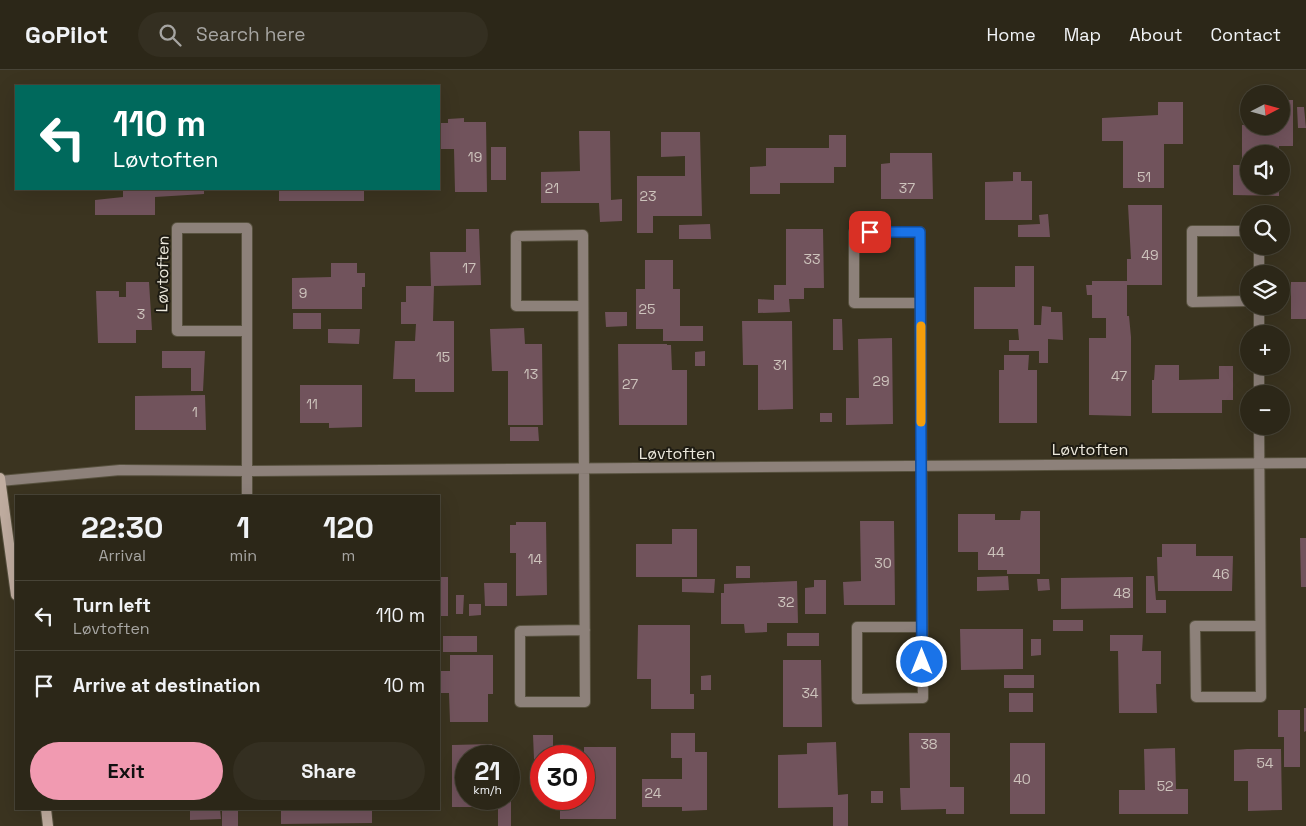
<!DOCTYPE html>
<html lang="en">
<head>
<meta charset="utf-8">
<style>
  body { margin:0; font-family:"Space Grotesk",sans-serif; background:#342f21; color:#f1f3f6; height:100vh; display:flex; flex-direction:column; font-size:19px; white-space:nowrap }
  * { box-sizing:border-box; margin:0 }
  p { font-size:16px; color:#a6a5a2 }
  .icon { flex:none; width:28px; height:28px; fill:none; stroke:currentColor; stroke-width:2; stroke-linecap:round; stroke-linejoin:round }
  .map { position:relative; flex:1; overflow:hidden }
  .panel { position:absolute; left:15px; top:425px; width:425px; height:315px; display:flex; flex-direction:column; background:#2c2718; border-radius:0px; box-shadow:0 5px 20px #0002,0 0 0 1px #484437 }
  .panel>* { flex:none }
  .banner { position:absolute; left:15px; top:15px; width:425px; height:105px; border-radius:0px; box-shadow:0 5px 20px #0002,0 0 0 1px #484437; background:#00695c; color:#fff; overflow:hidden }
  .needle { width:32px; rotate:84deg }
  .buttons { position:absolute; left:1240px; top:15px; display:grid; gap:10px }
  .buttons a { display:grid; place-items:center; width:50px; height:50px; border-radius:50%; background:#2c2718; box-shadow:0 5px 20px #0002,0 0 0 1px #484437; font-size:25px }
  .speed { position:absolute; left:455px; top:675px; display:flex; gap:10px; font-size:25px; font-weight:700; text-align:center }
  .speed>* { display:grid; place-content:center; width:65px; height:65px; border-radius:50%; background:#2c2718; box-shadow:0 5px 20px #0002,0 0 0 1px #484437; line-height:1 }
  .speed small { font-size:12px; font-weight:400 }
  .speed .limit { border:8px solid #d22; background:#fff; color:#111 }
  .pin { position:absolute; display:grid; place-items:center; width:42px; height:42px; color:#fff; margin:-21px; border-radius:10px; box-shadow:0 2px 8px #0006 }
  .me { position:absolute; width:55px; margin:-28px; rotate:0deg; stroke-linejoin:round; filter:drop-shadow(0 0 4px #0008) }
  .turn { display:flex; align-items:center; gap:18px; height:105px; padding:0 15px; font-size:22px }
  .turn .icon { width:65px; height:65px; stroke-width:2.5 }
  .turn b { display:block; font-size:35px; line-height:42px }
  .eta { display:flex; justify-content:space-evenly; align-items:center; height:85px; text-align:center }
  .eta b { font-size:30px; font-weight:700; line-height:35px }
  .primary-button { display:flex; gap:10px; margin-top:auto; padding:10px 15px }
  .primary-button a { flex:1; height:58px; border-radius:30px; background:#f19ab1; color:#111; font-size:20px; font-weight:700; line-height:58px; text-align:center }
  .primary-button a+a { background:#342f21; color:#f1f3f6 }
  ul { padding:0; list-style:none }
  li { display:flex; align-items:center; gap:15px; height:70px; padding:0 15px; border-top:1px solid #484437 }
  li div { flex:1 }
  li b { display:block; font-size:19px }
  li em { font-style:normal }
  header { display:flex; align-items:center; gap:30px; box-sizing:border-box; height:70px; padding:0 25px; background:#2c2718; border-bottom:1px solid #484437 }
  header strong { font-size:24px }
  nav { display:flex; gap:28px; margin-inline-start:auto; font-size:18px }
  .search { width:350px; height:45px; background:#342f21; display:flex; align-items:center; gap:12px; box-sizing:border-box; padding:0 18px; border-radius:28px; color:#a6a5a2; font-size:19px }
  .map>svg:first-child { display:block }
  .building { fill:#71535c }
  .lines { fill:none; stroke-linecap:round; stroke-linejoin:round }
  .street-casing { stroke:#57513e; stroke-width:12 }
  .secondary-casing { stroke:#57513e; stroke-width:12 }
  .street { stroke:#8d817a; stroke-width:10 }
  .secondary { stroke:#c0ada0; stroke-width:10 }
  .route-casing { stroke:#114b97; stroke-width:12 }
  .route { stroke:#1a73e8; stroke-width:9 }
  .slow { stroke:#f59e0b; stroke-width:9 }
  .labels { text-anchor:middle; stroke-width:4; stroke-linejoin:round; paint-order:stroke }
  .number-label { font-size:14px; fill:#cdc3bc }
  .street-label { font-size:16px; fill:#ece8dc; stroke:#1f1c13 }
</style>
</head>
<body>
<header>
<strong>GoPilot</strong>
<div class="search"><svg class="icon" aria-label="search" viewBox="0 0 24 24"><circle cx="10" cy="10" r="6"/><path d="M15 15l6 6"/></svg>Search here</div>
<nav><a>Home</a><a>Map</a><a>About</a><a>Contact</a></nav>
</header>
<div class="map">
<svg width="1306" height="756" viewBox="0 0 1306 756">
  <rect width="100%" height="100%" fill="#3b3420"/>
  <!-- building -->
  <path class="building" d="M1281,30H1293V76H1279V84H1249V116H1279V126L1233,125V95H1242V55L1281,56Z
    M1158,32H1183V74H1164V118H1123V71H1102V48L1158,45Z
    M1297,37H1304L1306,58H1298Z
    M464,48V52H486L487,122H455L454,79H439V53H448V49Z
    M579,61H610L611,130L622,129V151L600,152L599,133H541V102L580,101Z
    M661,62H700L702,146H653V163H637V106H685V86L661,87Z
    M829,65H846V97H834V113H780V124H750V97L766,96V78H829Z
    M491,77H506V110H491Z
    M890,83H932L933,129H881V94L890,93Z
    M1013,102H1021V111H1032V150H985V112L1013,111Z
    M123,119H204V124L155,127V145H95V130L123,127Z
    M279,119H364V131H279Z
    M1128,135H1162V215H1127V246H1129L1131,267V346L1089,345V268H1106V248H1092V225H1087L1086,215H1092V211H1127V189H1131Z
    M1048,144L1050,167H1018V155L1040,154L1039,145Z
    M710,154L711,169H679V155Z
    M466,159H479L481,215L434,216L433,251H454V322H415V309H393L395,271H415L416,254H401V232H406V216H431L430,182H466Z
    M786,159H823L824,218H804V229H789L790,242L758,243V229L774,230V215H786Z
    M645,190H673V219H680V256H703V271H663V259H636V219H645Z
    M331,193H357V203H365V217H362V239H292V208L331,207Z
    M1015,196H1034V255H1041L1042,236L1051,237V242H1062L1063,270L1048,269V293H1039V281H1009V270H1019L1018,259H974V217H1015Z
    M126,212H149L152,260H136V273H98L96,221H119V227H126Z
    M1291,212H1306V249H1291Z
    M605,242H627V256L606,257Z
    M293,243H321V259H293Z
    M833,249H842L843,280H833Z
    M742,251H792L793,339L758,340V295H743Z
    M524,258L525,274H542L543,355H508V301H492L490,259Z
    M328,259H360L359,274L328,273Z
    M892,268L893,354L846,355V328H859L858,269Z
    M618,274H667V275H671L672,300H687V355H619Z
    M162,281H205L203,321H191V298H162Z
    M705,281V296H695V282Z
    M1004,285H1029L1028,300H1037V353H999V300H1004Z
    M1155,295H1179V310L1219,309V296H1233V330H1222V343H1152V310H1154Z
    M300,315H362V357L329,358V353H300Z
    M205,325L206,360H135V326Z
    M820,343H832V352H820Z
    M510,357H538L539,371H510Z
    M1021,441H1040V504H1007V500H978V482H958V444H995V450H1020Z
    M860,451H894L895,535H844L843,512L861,511Z
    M516,452H546L547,525L516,526V483H510V455H516Z
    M672,459H697V507H636V474H672Z
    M1300,468H1306V517H1301Z
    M1162,474H1196V486H1233L1232,521H1158L1157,487H1162Z
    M736,496H750V508H736Z
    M1008,506L1009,520L977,521V507Z
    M1146,506H1154L1156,530H1166V543H1146Z
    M439,507H448V546H439Z
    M1133,507V538L1061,539V508Z
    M682,509H715L714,523L682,522Z
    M1037,509H1049L1050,520L1038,521Z
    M814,510H826V544H805V518L814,517Z
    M797,511L798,553H767V562L745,563L744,554H721V523H724V514Z
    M484,513H507V536H485Z
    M456,525H464L463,544H456Z
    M469,534H481V545L469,546Z
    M1053,550H1083V561H1053Z
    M638,555H690V624H694V639H651V609H637Z
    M960,559H1023V599L961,600Z
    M787,563H819V576H787Z
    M1110,565H1143L1142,581H1161V614H1156L1157,643H1119L1118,581H1110Z
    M443,566H477V582H443Z
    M1031,569H1041V585L1031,586Z
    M450,585H493V624H488V652H450L449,623H439V601H450Z
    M783,590H821L822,657H783Z
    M711,605V620H701V606Z
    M1004,605H1034V618H1004Z
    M1009,623H1033V642H1009Z
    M1304,638H1306V661L1304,662Z
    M1278,640H1300V697H1284V667H1278Z
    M671,663H695V682H707V740L682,741V737H642V709H682V688H671Z
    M909,663H950V717H964V744H946V739L901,740L900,718H910Z
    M533,665H553V686H541V689H534Z
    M836,672L838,725L848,724V756H833V737L778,738V685L807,684V673Z
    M1010,673H1045V744H1010Z
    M492,674V686H466V729H493V737H452V675Z
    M584,677H616V749H560V729H584Z
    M1175,678L1176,719H1188V744H1119V720H1145L1144,679Z
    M1247,679H1281L1282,740L1248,741V711H1234V680Z
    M509,718H511V756H498V729H509Z
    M871,721H883V733H871Z
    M190,739H220L221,749L190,750Z
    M222,739H238V756H222Z
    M281,739H372V753L281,754Z"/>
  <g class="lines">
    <defs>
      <path id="street" d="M1249,161H1192V232L1249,231
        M1259,176V204
        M920,233H854V162H920L923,628L857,629V557H922
        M583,236H516V166L583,165L585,632H520V561L585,560
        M1259,236V264
        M247,261H177V158H247C247,248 247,337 247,426
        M1259,296V324
        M1259,356L1261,627H1196L1195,556H1260
        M0,411L120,400L247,401L1306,393"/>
      <path id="secondary" d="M0,408L16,525
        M46,739L48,756"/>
    </defs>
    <!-- street casing -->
    <use href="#street" class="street-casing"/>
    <!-- secondary casing -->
    <use href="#secondary" class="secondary-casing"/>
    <!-- street -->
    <use href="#street" class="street"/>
    <!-- secondary -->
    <use href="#secondary" class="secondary"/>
  </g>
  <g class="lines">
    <defs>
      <path id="route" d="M870,162H920L922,592"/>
    </defs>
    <!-- route casing -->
    <use href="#route" class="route-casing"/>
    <!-- route -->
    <use href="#route" class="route"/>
    <!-- slow -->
    <path class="slow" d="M921,256V352"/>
  </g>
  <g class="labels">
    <!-- number labels -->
    <g class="number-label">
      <text x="475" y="92">19</text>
      <text x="1144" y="112">51</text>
      <text x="552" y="123">21</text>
      <text x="907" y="123">37</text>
      <text x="648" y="131">23</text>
      <text x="1150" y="190">49</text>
      <text x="812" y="194">33</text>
      <text x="469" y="203">17</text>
      <text x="303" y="228">9</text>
      <text x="647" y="244">25</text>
      <text x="141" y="249">3</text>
      <text x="443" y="292">15</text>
      <text x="780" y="300">31</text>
      <text x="531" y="309">13</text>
      <text x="1119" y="311">47</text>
      <text x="881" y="316">29</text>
      <text x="630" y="319">27</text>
      <text x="312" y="339">11</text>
      <text x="195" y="347">1</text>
      <text x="996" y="487">44</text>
      <text x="535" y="494">14</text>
      <text x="883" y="498">30</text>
      <text x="1221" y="509">46</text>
      <text x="1122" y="528">48</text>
      <text x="786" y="537">32</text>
      <text x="810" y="628">34</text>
      <text x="929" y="679">38</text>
      <text x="1265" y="698">54</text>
      <text x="1022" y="714">40</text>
      <text x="1165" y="721">52</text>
      <text x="653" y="728">24</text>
    </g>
    <!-- street labels -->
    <g class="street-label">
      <text transform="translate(162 204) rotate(-89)" y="6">Løvtoften</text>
      <text x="1090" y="385">Løvtoften</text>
      <text x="677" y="389">Løvtoften</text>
    </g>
  </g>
</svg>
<div class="buttons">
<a><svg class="needle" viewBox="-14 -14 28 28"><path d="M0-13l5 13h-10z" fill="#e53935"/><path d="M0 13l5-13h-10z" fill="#a6a5a2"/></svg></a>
<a><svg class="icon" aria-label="sound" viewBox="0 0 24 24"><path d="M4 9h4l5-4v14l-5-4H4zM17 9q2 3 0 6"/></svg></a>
<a><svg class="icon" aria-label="search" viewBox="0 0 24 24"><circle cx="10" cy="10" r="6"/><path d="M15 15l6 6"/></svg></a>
<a><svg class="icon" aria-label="layers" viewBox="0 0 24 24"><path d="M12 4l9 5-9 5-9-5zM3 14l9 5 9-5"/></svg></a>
<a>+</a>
<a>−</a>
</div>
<div class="speed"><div>21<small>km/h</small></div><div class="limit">30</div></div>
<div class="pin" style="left:870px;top:162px;background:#d93025"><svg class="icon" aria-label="arrive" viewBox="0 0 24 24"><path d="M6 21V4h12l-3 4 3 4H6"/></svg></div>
<svg class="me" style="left:922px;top:592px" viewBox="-20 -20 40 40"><circle r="17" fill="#1a73e8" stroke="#fff" stroke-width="3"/><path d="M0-11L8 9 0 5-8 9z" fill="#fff"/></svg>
<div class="banner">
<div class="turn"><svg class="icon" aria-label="left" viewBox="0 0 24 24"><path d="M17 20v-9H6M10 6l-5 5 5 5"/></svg><div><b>110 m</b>Løvtoften</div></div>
</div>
<section class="panel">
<div class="eta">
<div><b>22:30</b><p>Arrival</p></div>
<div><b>1</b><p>min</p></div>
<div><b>120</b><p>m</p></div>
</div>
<ul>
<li><svg class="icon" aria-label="left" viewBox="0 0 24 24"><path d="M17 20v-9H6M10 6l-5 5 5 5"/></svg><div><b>Turn left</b><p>Løvtoften</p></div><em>110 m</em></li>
<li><svg class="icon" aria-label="arrive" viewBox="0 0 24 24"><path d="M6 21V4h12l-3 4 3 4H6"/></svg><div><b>Arrive at destination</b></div><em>10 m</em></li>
</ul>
<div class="primary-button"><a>Exit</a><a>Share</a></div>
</section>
</div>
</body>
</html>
